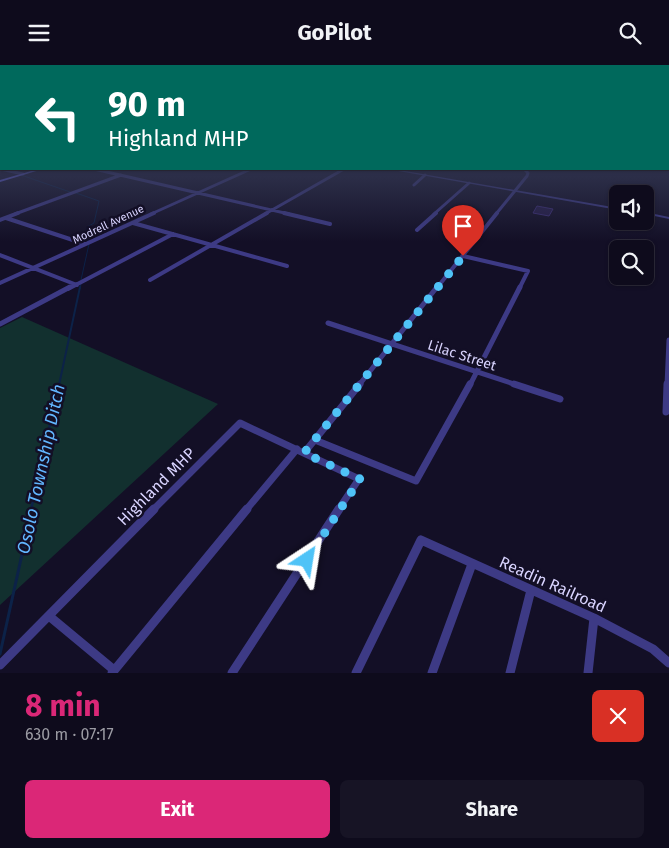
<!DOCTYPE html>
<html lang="en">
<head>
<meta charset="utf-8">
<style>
  body { margin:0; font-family:"Fira Sans",sans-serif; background:#171425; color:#f1f3f6; height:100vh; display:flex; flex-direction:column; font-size:19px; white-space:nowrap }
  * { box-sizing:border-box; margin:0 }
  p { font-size:16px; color:#9b9ba3 }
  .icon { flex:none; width:28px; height:28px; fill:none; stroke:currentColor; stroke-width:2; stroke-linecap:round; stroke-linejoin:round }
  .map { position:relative; height:608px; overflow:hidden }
  .sheet { display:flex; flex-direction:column; background:#0e0b1c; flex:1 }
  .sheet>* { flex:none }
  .top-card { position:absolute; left:0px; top:0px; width:670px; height:105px; box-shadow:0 1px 4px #0004,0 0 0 1px #2e2b3b; background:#00695c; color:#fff; overflow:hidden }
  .tools { position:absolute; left:609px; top:120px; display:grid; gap:10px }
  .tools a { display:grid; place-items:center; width:45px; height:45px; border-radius:8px; background:#0e0b1c; box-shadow:0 1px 4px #0004,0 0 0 1px #2e2b3b; font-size:25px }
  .pin { position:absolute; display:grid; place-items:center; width:42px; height:42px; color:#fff; margin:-51px -21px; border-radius:50% 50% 50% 0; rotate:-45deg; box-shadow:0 0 5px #0007 }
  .pin .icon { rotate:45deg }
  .me { position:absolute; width:55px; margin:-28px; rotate:33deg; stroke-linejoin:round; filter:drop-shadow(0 0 4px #0008) }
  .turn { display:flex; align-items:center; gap:18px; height:105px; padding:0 25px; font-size:22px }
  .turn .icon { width:65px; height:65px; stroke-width:2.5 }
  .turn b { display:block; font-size:35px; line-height:42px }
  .round { display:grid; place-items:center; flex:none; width:52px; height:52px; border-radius:8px; background:#171425 }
  .headline { display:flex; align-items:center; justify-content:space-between; height:85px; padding:0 25px }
  h1 { font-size:30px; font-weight:700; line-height:38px; color:#db2777 }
  .action { display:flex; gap:10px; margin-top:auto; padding:10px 25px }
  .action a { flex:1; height:58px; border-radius:8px; background:#db2777; color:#fff; font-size:20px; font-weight:700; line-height:58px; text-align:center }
  .action a+a { background:#171425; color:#f1f3f6 }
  header { display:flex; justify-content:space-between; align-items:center; height:65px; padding:0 25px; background:#0e0b1c; font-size:22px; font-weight:700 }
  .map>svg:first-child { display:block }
  .green { fill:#12302f }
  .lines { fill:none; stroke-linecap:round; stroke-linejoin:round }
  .stream-far3 { stroke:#0c2248; stroke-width:1 }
  .stream-far2 { stroke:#0c2248; stroke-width:2 }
  .stream-far1 { stroke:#0c2248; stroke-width:2.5 }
  .stream { stroke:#0c2248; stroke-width:3 }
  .building { fill:#241b47; stroke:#3b2d73 }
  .minor-far4 { stroke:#3d3a85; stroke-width:3 }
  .minor-far3 { stroke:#3d3a85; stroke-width:4 }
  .minor-far2 { stroke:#3d3a85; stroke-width:5 }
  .minor-far1 { stroke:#3d3a85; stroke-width:7 }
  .minor { stroke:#3d3a85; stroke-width:9 }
  .tertiary { fill:#3d3a85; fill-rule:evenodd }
  .secondary { fill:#6f6bff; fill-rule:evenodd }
  .route { stroke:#4fc3f7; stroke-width:9; stroke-dasharray:0 16.2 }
  .labels { text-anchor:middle; stroke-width:5; stroke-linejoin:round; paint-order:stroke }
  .far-street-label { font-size:11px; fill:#d9d4ff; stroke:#130f26 }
  .street-label { font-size:14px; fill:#d9d4ff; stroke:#130f26 }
  .near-street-label { font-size:16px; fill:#d9d4ff; stroke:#130f26 }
  .near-water-label { font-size:18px; font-style:italic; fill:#62b6ff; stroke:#130f26 }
</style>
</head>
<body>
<header><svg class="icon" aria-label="menu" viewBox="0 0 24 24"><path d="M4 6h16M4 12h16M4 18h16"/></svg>GoPilot<svg class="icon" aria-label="search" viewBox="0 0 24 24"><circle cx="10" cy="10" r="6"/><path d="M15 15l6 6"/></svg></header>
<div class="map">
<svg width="669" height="608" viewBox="0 0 669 608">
  <rect width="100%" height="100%" fill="#130f26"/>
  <!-- green -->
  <path class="green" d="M22,252L218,339L0,540V263Z"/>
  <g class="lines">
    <!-- stream-far3 -->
    <path class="stream-far3" d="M21,110L73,128
      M76,128L99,136L94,158L87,162L88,176
      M81,215L89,179
      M80,224L81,219"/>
    <!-- stream-far2 -->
    <path class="stream-far2" d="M59,320L80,222"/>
    <!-- stream-far1 -->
    <path class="stream-far1" d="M31,445L59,319"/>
    <!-- stream -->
    <path class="stream" d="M0,589L32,444"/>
  </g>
  <!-- building -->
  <path class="building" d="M537,141L553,144L549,151L533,148Z"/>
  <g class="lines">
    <!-- minor-far4 -->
    <path class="minor-far4" d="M0,104L23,109
      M94,104L289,149
      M183,104H199
      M414,120L425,110
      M15,149L121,110
      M151,149L251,104
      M265,149L344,104
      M434,149L469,118
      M496,149L527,111L528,108L524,104"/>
    <!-- minor-far3 -->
    <path class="minor-far3" d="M284,148L330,159
      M6,153L85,179
      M0,155L18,148
      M133,158L287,201
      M417,165L436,148
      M0,190L77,220
      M463,191L528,206L519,224
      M150,215L267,148
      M0,218L154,148
      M68,224L173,169
      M436,224L497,148"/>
    <!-- minor-far2 -->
    <path class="minor-far2" d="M328,258L517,320
      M0,259L70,222
      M359,320L437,222
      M470,320L520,222
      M667,320L669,275"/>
    <!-- minor-far1 -->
    <path class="minor-far1" d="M514,319L560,334
      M666,347L667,319
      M315,375L416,416L470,319
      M304,388L360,319
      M153,445L240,358L359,414L338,445
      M246,445L297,384"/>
    <!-- minor -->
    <path class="minor" d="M49,551L114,605
      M0,600L154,444
      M112,608L247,444
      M232,608L339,444
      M356,608L421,475L594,553L653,584L669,598
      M432,608L472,499
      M510,608L531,525
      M588,608L594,553"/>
    <!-- tertiary -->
    <path class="tertiary" d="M387,104H394L618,143V145Z
      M645,147L669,152V154L645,149Z"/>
    <!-- secondary -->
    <path class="secondary" d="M38,104H43L0,117V115Z"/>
  </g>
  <!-- sky -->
  <linearGradient id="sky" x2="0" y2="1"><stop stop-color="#0a0815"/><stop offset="0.52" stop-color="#333752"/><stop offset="1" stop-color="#333752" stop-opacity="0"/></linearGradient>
  <rect width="669" height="177" fill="url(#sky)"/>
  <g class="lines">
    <!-- route -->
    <path class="route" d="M307,495L360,414L304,388L463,191"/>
  </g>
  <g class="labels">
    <!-- far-street labels -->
    <g class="far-street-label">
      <text transform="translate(108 159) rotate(-25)" y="4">Modrell Avenue</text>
    </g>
    <!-- street labels -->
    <g class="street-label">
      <text transform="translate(462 290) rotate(18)" y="5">Lilac Street</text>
    </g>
    <!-- near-street labels -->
    <g class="near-street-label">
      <text transform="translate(156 421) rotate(-45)" y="6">Highland MHP</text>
      <text transform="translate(553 519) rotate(24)" y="6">Readin Railroad</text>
    </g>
    <!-- near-water labels -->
    <g class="near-water-label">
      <text transform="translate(41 404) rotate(-78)" y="6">Osolo Township Ditch</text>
    </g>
  </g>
</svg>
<div class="tools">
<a><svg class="icon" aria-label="sound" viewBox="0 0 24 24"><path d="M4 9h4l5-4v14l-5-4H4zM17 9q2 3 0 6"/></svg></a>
<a><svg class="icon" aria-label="search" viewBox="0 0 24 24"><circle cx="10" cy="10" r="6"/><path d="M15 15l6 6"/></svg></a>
</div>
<div class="pin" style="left:463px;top:191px;background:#d93025"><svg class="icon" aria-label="arrive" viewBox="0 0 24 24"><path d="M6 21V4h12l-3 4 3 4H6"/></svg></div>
<svg class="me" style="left:307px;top:495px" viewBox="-20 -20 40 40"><path d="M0-17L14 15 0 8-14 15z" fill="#4fc3f7" stroke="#fff" stroke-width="4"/></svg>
<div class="top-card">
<div class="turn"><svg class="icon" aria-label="left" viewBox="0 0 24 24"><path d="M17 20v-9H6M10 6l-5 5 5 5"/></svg><div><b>90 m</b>Highland MHP</div></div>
</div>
</div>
<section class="sheet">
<div class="headline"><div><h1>8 min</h1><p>630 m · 07:17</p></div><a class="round" style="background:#d93025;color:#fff"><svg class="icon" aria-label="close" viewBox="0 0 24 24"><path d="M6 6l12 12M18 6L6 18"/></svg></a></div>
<div class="action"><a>Exit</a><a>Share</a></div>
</section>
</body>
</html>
